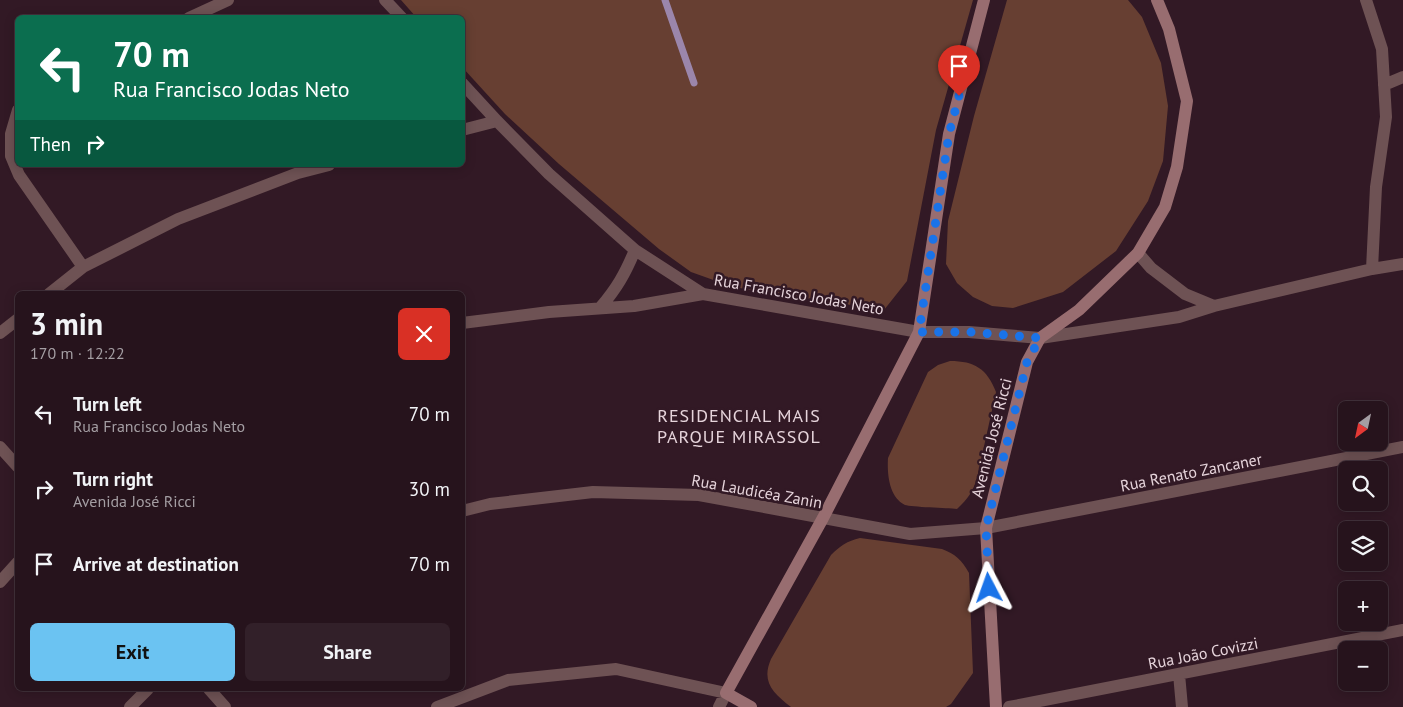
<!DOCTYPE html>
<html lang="en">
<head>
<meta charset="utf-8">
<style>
  body { margin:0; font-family:"PT Sans",sans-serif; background:#322029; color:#f1f3f6; height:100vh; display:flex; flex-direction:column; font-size:19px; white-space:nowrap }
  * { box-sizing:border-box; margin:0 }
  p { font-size:16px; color:#a49ea3 }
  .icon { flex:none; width:28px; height:28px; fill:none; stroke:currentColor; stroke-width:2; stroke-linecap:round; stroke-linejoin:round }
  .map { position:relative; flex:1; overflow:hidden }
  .drawer { position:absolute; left:15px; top:291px; width:450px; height:400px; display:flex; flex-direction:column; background:#26131c; border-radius:8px; box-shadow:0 2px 12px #0003,0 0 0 1px #42323b }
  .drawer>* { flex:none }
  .hud { position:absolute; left:15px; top:15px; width:450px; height:152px; border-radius:8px; box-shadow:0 2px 12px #0003,0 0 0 1px #42323b; background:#0b6e4f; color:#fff; overflow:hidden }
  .needle { width:32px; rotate:213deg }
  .controls { position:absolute; left:1338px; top:401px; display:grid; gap:10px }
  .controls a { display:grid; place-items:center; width:50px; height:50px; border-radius:8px; background:#26131c; box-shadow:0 2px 12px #0003,0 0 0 1px #42323b; font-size:25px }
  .pin { position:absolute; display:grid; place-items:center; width:42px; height:42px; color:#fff; margin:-51px -21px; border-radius:50% 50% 50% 0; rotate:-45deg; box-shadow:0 0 5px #0007 }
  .pin .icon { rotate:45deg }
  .me { position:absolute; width:55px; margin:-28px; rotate:356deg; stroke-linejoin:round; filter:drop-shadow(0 0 4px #0008) }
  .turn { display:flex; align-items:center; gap:18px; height:105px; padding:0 15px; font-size:22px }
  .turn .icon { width:65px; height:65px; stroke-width:2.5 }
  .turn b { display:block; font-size:35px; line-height:42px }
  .then { display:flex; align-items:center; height:48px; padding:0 15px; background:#0003; gap:10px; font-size:19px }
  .round { display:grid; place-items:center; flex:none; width:52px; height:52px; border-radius:8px; background:#322029 }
  .headline { display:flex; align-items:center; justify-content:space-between; height:85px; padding:0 15px }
  h1 { font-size:30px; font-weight:700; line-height:38px }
  .button { display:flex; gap:10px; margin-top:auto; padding:10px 15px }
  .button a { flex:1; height:58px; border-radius:8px; background:#6bc3f2; color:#111; font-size:20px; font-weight:700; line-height:58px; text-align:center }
  .button a+a { background:#322029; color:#f1f3f6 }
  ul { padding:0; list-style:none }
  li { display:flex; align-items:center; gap:15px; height:75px; padding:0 15px }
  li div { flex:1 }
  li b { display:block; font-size:19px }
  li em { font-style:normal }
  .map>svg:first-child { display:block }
  .green { fill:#673f32 }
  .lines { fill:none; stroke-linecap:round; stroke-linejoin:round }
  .stream { stroke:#9b86ab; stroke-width:7 }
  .street { stroke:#6e5254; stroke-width:12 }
  .secondary { stroke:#986d70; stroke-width:12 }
  .route { stroke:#1a73e8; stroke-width:9; stroke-dasharray:0 16.2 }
  .labels { text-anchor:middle; stroke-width:5; stroke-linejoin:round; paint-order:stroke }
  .street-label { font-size:16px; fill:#e6d4db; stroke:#321925 }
  .neighbourhood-label { font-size:18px; letter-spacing:1px; fill:#e6d4db; stroke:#321925 }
</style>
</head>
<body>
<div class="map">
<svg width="1403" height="707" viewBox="0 0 1403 707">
  <rect width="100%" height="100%" fill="#321925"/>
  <!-- green -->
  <path class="green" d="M401,0H973L936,130L907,281L884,310L733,287L691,272L659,249L559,164L505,114L463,68L462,18L416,17Z
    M1007,0H1128L1142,17L1161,63L1168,106L1163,161L1148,201L1116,251L1063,292L1013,308L992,306L973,297L957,283L946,264L948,221L974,116Z
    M950,361C975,361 987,369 996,392L977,478C973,491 968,499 957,509C948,508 911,507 905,505C889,497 887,474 888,458L928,372L938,365Z
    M860,538L942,549C955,554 962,560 969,573L973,673L951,704L946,707H791C773,693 761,682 771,659L831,555C840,546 847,541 860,538Z"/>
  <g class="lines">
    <!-- stream -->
    <path class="stream" d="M665,0L694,83"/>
    <!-- street -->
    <path class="street" d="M385,0L402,18
      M1366,0L1382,49L1386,117L1376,187L1372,269
      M189,18L228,0
      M462,83L497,121L549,174L635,250L703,294
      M1384,85L1403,77
      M18,110L11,134V156L19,175L83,267
      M462,130L497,121
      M1138,253L1151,268L1185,294L1214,306
      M49,294L83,267L178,219L298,173L329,165
      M600,308C617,288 625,274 635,250
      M462,323L549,312L634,306L703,294L919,332H969L1040,338L1179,317L1214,306L1372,269L1403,264
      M0,333L18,319
      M0,447L18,467
      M462,511L490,504L593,492L699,495L910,534L986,528L1403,447
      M0,582L18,562
      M1179,674L1182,707
      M209,689L225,707
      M130,707L148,689
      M437,707L508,680L616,669L726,693L719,707
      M1009,707L1403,630"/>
    <!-- secondary -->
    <path class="secondary" d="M751,707L726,693L823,518L919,332L949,134L984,0
      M996,707L986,528L1027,362L1040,338L1079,310L1138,253L1165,207L1177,167L1187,101L1169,29L1157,0"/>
  </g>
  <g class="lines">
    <!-- route -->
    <path class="route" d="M959,96L949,134L919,332H970L1040,338L1027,362L986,528L989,588"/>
  </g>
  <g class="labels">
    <!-- street labels -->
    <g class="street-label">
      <text transform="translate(799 294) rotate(10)" y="6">Rua Francisco Jodas Neto</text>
      <text transform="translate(991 438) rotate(-76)" y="6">Avenida José Ricci</text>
      <text transform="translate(1191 472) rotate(-11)" y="6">Rua Renato Zancaner</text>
      <text transform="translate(757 491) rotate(10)" y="6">Rua Laudicéa Zanin</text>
      <text transform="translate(1203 653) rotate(-11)" y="6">Rua João Covizzi</text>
    </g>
    <!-- neighbourhood labels -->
    <g class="neighbourhood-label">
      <text x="739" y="422">RESIDENCIAL MAIS<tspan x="739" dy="21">PARQUE MIRASSOL</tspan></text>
    </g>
  </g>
</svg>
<div class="controls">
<a><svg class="needle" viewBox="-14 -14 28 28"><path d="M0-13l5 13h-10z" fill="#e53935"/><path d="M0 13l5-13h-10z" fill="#a49ea3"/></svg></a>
<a><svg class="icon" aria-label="search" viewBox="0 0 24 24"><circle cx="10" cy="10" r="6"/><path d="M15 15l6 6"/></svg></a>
<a><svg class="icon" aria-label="layers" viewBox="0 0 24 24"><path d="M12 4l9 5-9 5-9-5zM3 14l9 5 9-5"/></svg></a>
<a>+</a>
<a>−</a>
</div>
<div class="pin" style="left:959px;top:96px;background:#d93025"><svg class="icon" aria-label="arrive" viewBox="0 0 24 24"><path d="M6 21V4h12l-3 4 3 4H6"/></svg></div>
<svg class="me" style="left:989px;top:588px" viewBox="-20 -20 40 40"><path d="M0-17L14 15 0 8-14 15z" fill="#1a73e8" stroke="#fff" stroke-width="4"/></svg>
<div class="hud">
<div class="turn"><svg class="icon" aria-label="left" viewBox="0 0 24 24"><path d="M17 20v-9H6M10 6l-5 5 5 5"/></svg><div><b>70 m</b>Rua Francisco Jodas Neto</div></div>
<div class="then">Then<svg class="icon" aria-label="right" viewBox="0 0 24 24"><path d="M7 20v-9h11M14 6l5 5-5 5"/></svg></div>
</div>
<section class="drawer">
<div class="headline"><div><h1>3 min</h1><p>170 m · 12:22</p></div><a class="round" style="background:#d93025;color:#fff"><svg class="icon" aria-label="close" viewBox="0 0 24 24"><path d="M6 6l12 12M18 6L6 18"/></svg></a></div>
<ul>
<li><svg class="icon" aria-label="left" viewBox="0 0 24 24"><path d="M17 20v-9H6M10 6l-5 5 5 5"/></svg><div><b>Turn left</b><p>Rua Francisco Jodas Neto</p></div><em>70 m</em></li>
<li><svg class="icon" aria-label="right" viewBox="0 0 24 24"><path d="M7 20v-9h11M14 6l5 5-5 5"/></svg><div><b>Turn right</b><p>Avenida José Ricci</p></div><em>30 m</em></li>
<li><svg class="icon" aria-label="arrive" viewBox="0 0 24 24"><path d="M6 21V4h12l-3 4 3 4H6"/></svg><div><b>Arrive at destination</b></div><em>70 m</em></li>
</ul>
<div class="button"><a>Exit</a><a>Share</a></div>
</section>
</div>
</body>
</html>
